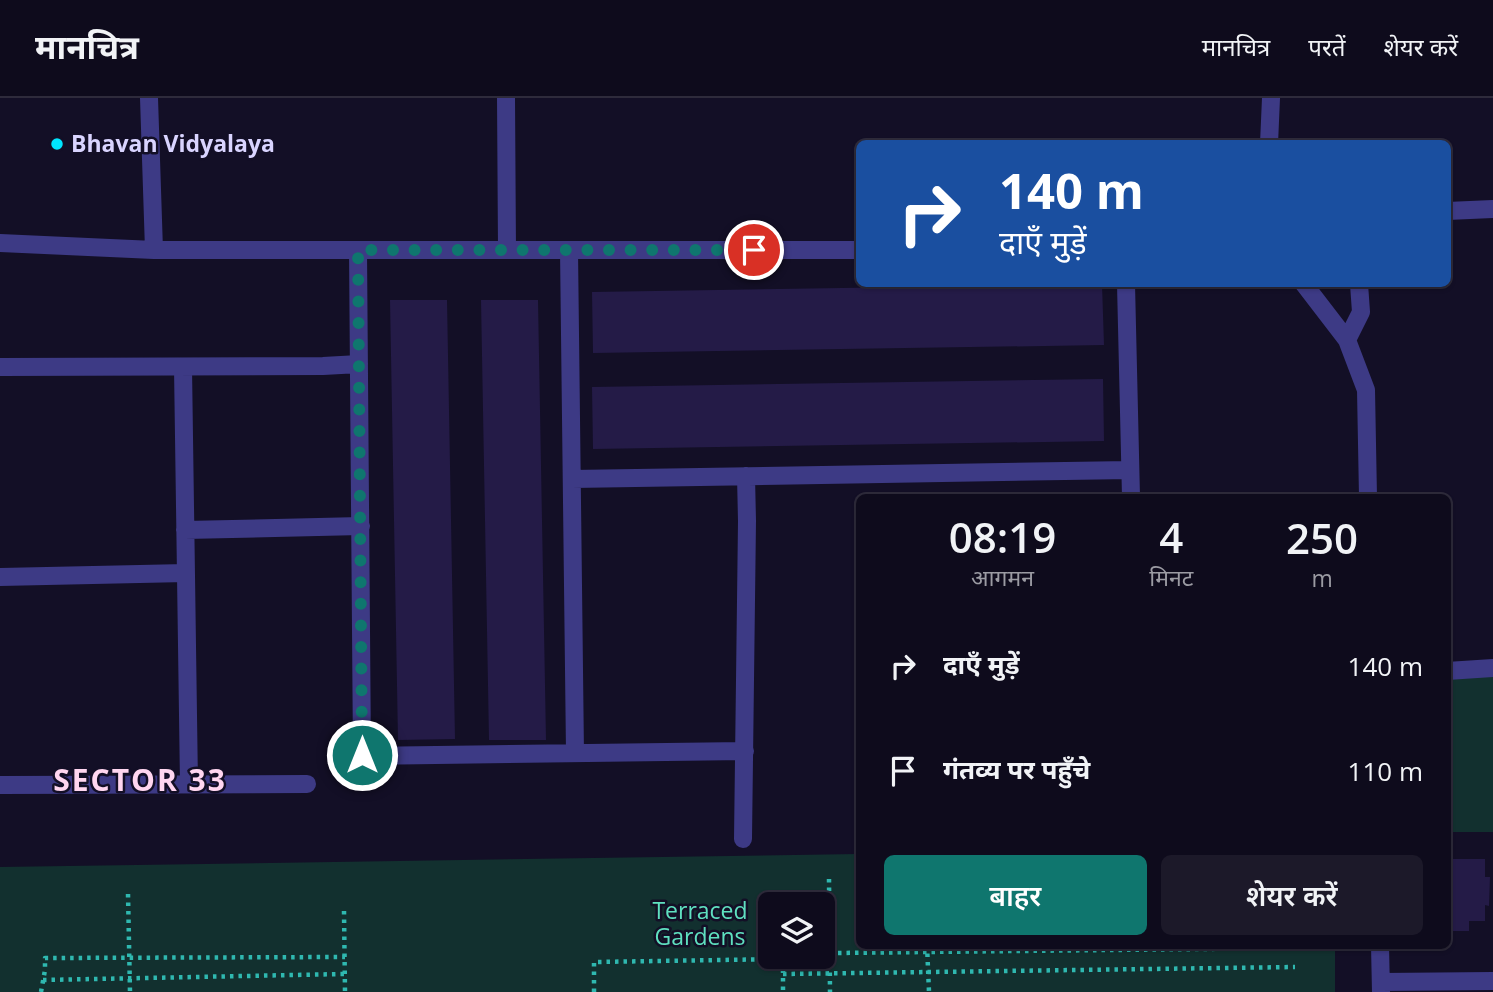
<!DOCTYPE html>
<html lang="hi">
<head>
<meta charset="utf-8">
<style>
  body { margin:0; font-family:"Open Sans","Noto Sans Devanagari",sans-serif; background:#1c1929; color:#f1f3f6; height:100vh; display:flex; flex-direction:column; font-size:26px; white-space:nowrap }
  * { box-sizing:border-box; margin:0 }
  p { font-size:23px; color:#9b9ba3 }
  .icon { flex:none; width:38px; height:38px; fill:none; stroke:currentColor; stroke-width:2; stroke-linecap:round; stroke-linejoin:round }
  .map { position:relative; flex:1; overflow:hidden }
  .sheet { position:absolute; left:856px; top:396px; width:595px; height:455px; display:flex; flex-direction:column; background:#0e0b1c; border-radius:10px; box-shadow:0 2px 5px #0004,0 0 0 2px #2e2b3b }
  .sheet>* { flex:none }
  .guide { position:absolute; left:856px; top:42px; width:595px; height:147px; border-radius:10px; box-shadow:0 2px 5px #0004,0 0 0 2px #2e2b3b; background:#1a4fa0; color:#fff; overflow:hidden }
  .tools { position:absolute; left:758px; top:794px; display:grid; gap:14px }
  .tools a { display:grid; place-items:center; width:77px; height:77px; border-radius:10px; background:#0e0b1c; box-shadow:0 2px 5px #0004,0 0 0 2px #2e2b3b; font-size:35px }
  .pin { position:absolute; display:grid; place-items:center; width:60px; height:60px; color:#fff; margin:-30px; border:4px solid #fff; border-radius:50%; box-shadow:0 2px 7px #0007 }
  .me { position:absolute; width:77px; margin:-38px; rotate:0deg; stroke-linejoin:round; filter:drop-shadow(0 0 5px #0008) }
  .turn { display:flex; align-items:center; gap:24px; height:147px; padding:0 28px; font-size:32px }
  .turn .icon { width:91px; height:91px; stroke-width:2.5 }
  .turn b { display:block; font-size:49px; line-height:60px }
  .eta { display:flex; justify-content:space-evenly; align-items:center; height:119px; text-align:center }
  .eta b { font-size:42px; font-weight:600; line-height:49px }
  .action { display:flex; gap:14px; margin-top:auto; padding:14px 28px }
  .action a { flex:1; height:80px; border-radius:10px; background:#0f766e; color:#fff; font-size:28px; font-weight:600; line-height:80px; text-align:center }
  .action a+a { background:#1c1929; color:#f1f3f6 }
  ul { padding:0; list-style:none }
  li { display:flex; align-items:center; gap:21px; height:105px; padding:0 28px }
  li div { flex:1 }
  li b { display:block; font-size:26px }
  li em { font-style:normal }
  header { display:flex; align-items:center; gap:42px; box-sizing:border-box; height:98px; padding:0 35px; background:#0e0b1c; border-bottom:2px solid #2e2b3b }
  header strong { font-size:33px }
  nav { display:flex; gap:38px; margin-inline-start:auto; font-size:24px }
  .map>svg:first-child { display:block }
  .green { fill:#12302f; fill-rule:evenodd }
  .building { fill:#241b47 }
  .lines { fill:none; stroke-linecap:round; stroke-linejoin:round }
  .path { stroke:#2fb8b0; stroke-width:4.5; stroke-dasharray:3.5 5; stroke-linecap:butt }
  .minor { stroke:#3d3a85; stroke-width:18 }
  .route { stroke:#0f766e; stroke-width:12; stroke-dasharray:0 21.6 }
  .poi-dot { fill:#00e5ff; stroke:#130f26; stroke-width:2.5 }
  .labels { text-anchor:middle; stroke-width:5; stroke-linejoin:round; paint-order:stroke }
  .poi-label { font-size:23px; font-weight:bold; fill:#d9d4ff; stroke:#130f26; text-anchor:start }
  .park-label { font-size:23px; fill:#5fe0c0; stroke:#130f26 }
  .district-label { font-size:30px; font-weight:bold; letter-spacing:2px; fill:#ffd6f0; stroke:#130f26 }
</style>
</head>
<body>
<header>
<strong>मानचित्र</strong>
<nav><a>मानचित्र</a><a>परतें</a><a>शेयर करें</a></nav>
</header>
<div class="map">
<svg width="1493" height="894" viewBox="0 0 1493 894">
  <rect width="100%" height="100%" fill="#130f26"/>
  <!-- green -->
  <path class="green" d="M1493,578V734H1447V579Z
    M859,756V847H1335V894H0V769ZM770,807H822V859H770Z"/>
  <!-- building -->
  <path class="building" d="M1102,186L1104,247L593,255L592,194Z
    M390,202H447L455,641L398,642Z
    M481,202H538L546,642H489Z
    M1103,281L1104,343L593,351L592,289Z
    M1447,761H1485V779H1490L1489,808L1485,807V823H1469V833H1447Z"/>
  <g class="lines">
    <!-- path -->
    <path class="path" d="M829,781L830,894
      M128,796L130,894
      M344,813L345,894
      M927,847L929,894
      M822,858H831L835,855L1296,850
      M783,861L811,859
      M783,876L1295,869
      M43,882L345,876
      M41,894L45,872V860L345,859
      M594,894V864L783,861V894"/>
    <!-- minor -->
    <path class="minor" d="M149,0L154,152
      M506,0L507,152
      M1269,46L1271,0
      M1447,113L1493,111
      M0,145L154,152H859
      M358,152L362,658L745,653
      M569,152L575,655
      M1126,186L1131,399
      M1304,186L1347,242L1366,292L1368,399
      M1347,242L1361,214L1359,186
      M0,269L323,268L359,266
      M183,269L189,686
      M572,381L1130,372
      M185,432L361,428
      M0,479L186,475
      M1447,573L1493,570
      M0,687L307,686
      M743,741L747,423L746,378
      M1380,847L1381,894
      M1381,884L1493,883"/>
  </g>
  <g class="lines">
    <!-- route -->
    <path class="route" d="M362,657L358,152H754"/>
  </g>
  <!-- markers -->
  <circle class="poi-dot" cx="57" cy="46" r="7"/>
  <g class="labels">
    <!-- poi labels -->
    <g class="poi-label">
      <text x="71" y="54">Bhavan Vidyalaya</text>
    </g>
    <!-- park labels -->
    <g class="park-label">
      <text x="700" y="821">Terraced<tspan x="700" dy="26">Gardens</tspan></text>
    </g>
    <!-- district labels -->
    <g class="district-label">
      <text x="140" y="693">SECTOR 33</text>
    </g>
  </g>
</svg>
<div class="tools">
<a><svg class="icon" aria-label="layers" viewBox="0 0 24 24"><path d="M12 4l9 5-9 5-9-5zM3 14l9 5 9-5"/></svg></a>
</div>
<div class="pin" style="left:754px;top:152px;background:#d93025"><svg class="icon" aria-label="arrive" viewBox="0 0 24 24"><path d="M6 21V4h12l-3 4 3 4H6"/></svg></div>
<svg class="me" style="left:362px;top:657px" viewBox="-20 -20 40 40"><circle r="17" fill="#0f766e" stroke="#fff" stroke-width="3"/><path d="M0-11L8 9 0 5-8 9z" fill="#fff"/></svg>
<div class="guide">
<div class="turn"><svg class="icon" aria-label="right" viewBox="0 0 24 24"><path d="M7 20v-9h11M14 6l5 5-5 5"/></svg><div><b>140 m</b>दाएँ मुड़ें</div></div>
</div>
<section class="sheet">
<div class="eta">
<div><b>08:19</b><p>आगमन</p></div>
<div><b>4</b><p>मिनट</p></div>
<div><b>250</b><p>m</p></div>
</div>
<ul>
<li><svg class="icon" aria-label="right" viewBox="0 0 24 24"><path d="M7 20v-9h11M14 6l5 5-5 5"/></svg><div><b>दाएँ मुड़ें</b></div><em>140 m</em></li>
<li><svg class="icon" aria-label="arrive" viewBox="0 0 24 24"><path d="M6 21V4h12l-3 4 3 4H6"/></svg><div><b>गंतव्य पर पहुँचे</b></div><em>110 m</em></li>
</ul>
<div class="action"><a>बाहर</a><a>शेयर करें</a></div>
</section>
</div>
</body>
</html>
